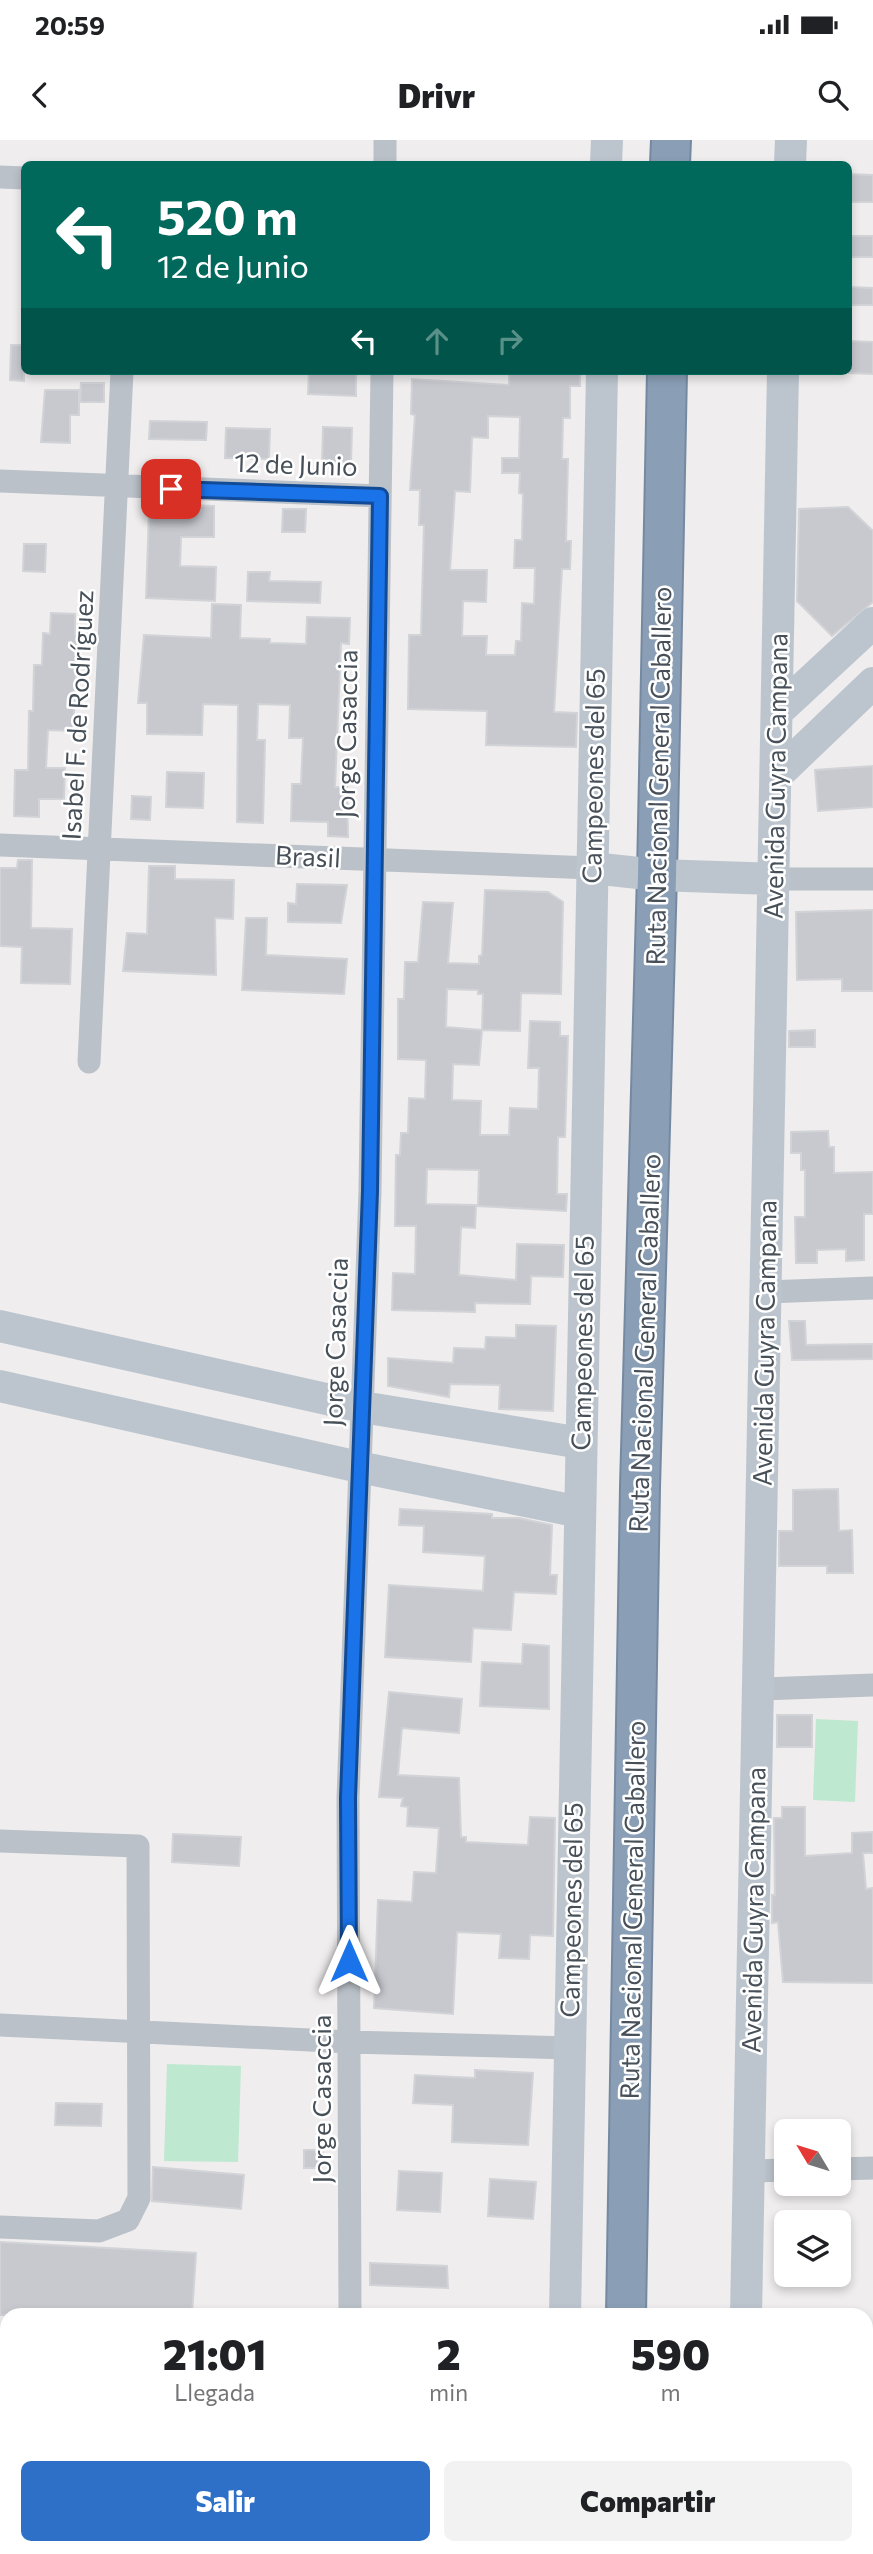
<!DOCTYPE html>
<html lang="es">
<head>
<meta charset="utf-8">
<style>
  body { margin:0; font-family:Commissioner,sans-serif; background:#f2f2f2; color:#202124; height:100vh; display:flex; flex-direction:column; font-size:26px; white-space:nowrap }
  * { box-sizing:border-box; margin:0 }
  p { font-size:23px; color:#757577 }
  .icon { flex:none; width:38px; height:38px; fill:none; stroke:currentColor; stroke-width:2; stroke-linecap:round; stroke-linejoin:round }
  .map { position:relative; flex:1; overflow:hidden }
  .drawer { position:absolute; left:0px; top:2168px; width:873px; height:247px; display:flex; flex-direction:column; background:#fff; border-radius:21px 21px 0 0; box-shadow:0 4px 10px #0003 }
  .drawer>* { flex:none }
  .top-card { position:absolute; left:21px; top:21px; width:831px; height:214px; border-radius:10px; box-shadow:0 4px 10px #0003; background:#00695c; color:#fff; overflow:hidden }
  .needle { width:46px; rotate:308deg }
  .tools { position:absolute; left:774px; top:1979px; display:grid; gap:14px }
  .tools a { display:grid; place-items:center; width:77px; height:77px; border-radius:10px; background:#fff; box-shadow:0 4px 10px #0003; font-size:35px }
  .pin { position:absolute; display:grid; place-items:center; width:60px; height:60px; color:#fff; margin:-30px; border-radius:14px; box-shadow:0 4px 10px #0006 }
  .me { position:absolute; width:77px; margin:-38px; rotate:0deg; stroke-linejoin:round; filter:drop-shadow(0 0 5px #0008) }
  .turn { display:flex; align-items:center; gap:24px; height:147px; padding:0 21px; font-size:32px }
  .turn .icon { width:91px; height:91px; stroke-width:2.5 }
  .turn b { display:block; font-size:49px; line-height:60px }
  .lanes { display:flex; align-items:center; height:66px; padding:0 21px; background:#0003; justify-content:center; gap:35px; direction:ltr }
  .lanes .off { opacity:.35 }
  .eta { display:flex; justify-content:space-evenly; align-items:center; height:119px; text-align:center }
  .eta b { font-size:42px; font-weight:800; line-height:49px }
  .action { display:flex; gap:14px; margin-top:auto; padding:14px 21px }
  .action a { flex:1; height:80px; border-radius:10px; background:#2e70c8; color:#fff; font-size:28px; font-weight:800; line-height:80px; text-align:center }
  .action a+a { background:#f2f2f2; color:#202124 }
  .status { display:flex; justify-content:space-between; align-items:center; height:49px; padding:0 35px; background:#fff; direction:ltr }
  .status svg { height:19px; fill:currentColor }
  header { display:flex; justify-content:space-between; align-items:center; height:91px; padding:0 21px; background:#fff; font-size:32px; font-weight:800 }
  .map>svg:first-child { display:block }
  .park { fill:#bfe8d0 }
  .building { fill:#c7c9cf; stroke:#d1d3d7; stroke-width:2; fill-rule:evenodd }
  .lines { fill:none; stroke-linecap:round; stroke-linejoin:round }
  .highway-casing { stroke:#758aa2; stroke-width:42 }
  .street { stroke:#bac1c8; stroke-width:23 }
  .secondary { stroke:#bcc5ce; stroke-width:32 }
  .highway { stroke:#8a9fb6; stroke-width:38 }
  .route-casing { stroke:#114b97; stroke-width:18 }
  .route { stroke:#1a73e8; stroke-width:12 }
  .labels { text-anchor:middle; stroke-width:5; stroke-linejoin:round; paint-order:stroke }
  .street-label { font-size:26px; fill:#475058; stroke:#fff }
</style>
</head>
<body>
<div class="status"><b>20:59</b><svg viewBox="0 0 49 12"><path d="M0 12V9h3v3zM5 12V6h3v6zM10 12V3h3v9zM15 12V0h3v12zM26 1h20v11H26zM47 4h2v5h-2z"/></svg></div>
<header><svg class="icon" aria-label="back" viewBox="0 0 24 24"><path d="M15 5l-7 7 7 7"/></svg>Drivr<svg class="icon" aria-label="search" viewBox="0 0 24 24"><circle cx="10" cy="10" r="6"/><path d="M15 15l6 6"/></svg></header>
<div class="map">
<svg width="873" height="2414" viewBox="0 0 873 2414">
  <rect width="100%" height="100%" fill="#efeded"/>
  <!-- park -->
  <path class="park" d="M816,1579L858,1581L855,1662L813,1660Z
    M167,1924L241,1926L238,2022L164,2021Z"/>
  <!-- building -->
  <path class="building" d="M849,34L873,35V62H849Z
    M849,96H873V117H849Z
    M849,147L873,148V165H849Z
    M849,201L873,202V234L849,233Z
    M11,205H24V241L10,240Z
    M309,231H356V256L308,254Z
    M509,231H580V246H570V278H563L562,319H568L566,401H571L570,429H562L554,572L577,573L576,607L486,605L487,571L408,569L409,495H421L424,385H419L420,350H410L415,275L411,274L412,239L509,245ZM488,276L520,277L519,318H502V333H520L519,353L523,354L522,400H515L514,428H535L534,464L522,463L521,501H516L515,515H486L487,496H462L463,461L486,462L487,430H450L455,351L470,352L472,297L488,298Z
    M81,243H104V262H80Z
    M45,250H79V275H70V303L41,302Z
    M150,281L207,282L206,300L149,299Z
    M323,287L352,288L351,324H322Z
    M226,288L270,289L269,319L225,318Z
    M183,365L214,366V397H181L180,426L216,427L215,461L146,458L149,372L183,373Z
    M848,367L873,391V462L832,496L797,461L799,369Z
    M283,369H306L305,392H282Z
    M24,404H46L45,432L23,431Z
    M248,432H270L269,441L321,442L320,463L247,461Z
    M212,464L241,465L240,498L270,499V503L306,504L307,477L350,478L349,504L341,503L335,647H347L348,697L328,696V682L291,681L292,644H301L303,598H289L290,565L258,564L257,600H265L263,683L237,682L238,565L203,564L202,595L147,594V563H138L144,495L211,498Z
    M51,473L75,474V494H78L73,591L48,590L46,628H65L64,659H39V677L14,676L15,630H28L29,571H33L34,525H42L43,493L50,494Z
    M873,626V667L818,671L815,630Z
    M167,632L204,633L203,668L166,667Z
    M132,656L151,657L150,680L131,679Z
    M18,720H32L31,788L72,789L70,844L21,843L22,807L0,806V728H17Z
    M149,726H175V739L234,740L233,779L215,778L216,835L123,831L127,793L147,794Z
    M297,744L347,745L341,783L288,782V763L296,764Z
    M485,750L548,752L563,762L561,854L521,853L520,891L482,890L479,925L453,924L452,960L481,961L480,995H509L510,968L538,969L539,928H528L530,881L560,882V896H568L565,997H558L557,1054H567L566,1071L478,1066L479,1030L427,1029L426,1064L476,1065L475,1088L461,1087L459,1135L516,1140L517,1104L564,1105L563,1137L531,1136L530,1164L475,1163V1172L392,1170L393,1133L415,1134L416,1086H395L396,1015H400L401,993H408L409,958L425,959L426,920L398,919V859H404L405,822H418L423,762L453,763L448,823L479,824V816L482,815ZM447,849L478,850V854H483L482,890L446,887Z
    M873,770V851H842V839L797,840L796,772Z
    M246,778H267L266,815L347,819L344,854L242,850Z
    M815,890V907H789V891Z
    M828,991L829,1007H834V1033L873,1032V1074H864V1120L846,1121V1109L817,1110V1123H796L795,1077H805V1030H801V1013H791V992Z
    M789,1181H805L806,1205L873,1204V1219L792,1220Z
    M516,1185L556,1186L553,1271L499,1269L500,1245L450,1244L449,1257L388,1246V1218L453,1223L454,1208L485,1209L486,1197L516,1198Z
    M838,1349L839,1391L852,1390L853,1433H827V1426H779V1391H793V1350Z
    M400,1369L492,1374V1378H519L552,1385L550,1435H557L556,1454L514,1452L511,1490L473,1488L471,1522L385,1517L389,1445L483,1451L485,1416L423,1412L424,1386L399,1385Z
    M523,1504L549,1506V1569L480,1566L482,1522L522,1524Z
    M389,1552L462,1559L459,1593L402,1588L398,1635L459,1638L461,1697H466V1702L528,1705L530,1677L555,1678L553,1796L530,1795L529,1819L499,1818L501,1794L457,1792L453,1874L374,1868L378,1760L412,1762L414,1732L436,1733L439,1688L407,1686L408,1667L401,1666L403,1658L379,1657Z
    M777,1575H812V1607H777Z
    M782,1667H805V1716L852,1713V1693L873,1692V1713H863L866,1749L873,1748V1843L783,1842L778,1782L772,1783V1755H775L774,1678H782Z
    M173,1694L241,1697L239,1726L172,1722Z
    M475,1930L533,1933L528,2005L452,2002L453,1965L413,1963L415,1935L475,1938Z
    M56,1963L102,1964L101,1986L55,1985Z
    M304,2010H323L322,2028H304Z
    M153,2027L244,2035L241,2069L152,2061Z
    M399,2031L442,2033L440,2072L397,2070Z
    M490,2039L536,2042L533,2079L488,2076Z
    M0,2102L196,2113L192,2175H0Z
    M370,2123L447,2126L448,2148L370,2145Z"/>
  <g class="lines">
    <defs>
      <path id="highway" d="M670,24L671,0
        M626,2175L640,1347L657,735L667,231
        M621,2414V2408"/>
    </defs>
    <!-- highway casing -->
    <use href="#highway" class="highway-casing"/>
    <!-- street -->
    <path class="street" d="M385,24V0
      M0,37L24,38
      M0,341L380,356
      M0,705L592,728
      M775,739H873
      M89,922L122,231
      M766,1152L873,1148
      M759,1549L873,1545
      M0,1701L138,1706L139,2058L128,2080L99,2091L0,2087
      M0,1885L350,1902L570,1908
      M838,2029L873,2028
      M749,2031L786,2030
      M350,2175L348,1658L370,1051L382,231
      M343,2414V2408"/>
    <!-- secondary -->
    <path class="secondary" d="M606,24L607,0
      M790,24L791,0
      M777,572L873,483
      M776,636L873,543
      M592,728L657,735L775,739
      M0,1186L362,1267L581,1303
      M0,1246L359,1327L580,1372
      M565,2175L602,231
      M746,2175L783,231
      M561,2414V2408
      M741,2414V2408"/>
    <!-- highway -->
    <use href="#highway" class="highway"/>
  </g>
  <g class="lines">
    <defs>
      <path id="route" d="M171,349L380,356L370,1051L348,1658L349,1821"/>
    </defs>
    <!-- route casing -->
    <use href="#route" class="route-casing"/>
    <!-- route -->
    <use href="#route" class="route"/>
  </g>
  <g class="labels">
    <!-- street labels -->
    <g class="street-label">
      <text transform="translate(296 325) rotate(2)" y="9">12 de Junio</text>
      <text transform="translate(78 575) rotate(-87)" y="9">Isabel F. de Rodríguez</text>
      <text transform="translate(347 594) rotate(-89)" y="9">Jorge Casaccia</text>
      <text transform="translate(594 636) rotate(-89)" y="9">Campeones del 65</text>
      <text transform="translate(659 636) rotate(-89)" y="9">Ruta Nacional General Caballero</text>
      <text transform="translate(776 636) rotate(-89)" y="9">Avenida Guyra Campana</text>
      <text transform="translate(308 717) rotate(3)" y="9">Brasil</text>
      <text transform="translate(336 1202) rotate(-88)" y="9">Jorge Casaccia</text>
      <text transform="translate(583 1203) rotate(-89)" y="9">Campeones del 65</text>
      <text transform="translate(645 1203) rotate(-88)" y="9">Ruta Nacional General Caballero</text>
      <text transform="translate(765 1203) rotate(-89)" y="9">Avenida Guyra Campana</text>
      <text transform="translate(572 1770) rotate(-89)" y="9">Campeones del 65</text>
      <text transform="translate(633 1770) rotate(-89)" y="9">Ruta Nacional General Caballero</text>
      <text transform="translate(754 1770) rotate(-89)" y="9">Avenida Guyra Campana</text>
      <text transform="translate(322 1959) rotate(-90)" y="9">Jorge Casaccia</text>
    </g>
  </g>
</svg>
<div class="tools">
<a><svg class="needle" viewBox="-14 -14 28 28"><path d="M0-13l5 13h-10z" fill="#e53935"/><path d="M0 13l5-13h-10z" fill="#757577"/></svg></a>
<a><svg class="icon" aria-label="layers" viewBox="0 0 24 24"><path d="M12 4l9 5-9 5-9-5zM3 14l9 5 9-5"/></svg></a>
</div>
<div class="pin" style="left:171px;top:349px;background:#d93025"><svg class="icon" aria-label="arrive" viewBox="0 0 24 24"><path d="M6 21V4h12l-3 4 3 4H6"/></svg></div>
<svg class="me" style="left:349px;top:1821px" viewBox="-20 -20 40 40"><path d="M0-17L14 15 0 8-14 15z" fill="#1a73e8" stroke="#fff" stroke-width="4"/></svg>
<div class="top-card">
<div class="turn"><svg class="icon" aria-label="left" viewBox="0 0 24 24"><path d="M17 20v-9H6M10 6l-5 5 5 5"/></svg><div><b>520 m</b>12 de Junio</div></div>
<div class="lanes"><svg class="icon" aria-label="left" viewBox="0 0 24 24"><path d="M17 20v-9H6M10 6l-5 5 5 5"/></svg><svg class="icon off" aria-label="ahead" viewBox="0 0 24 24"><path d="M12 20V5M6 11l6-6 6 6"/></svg><svg class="icon off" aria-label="right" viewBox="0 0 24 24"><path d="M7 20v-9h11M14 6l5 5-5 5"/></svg></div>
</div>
<section class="drawer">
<div class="eta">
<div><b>21:01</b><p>Llegada</p></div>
<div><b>2</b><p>min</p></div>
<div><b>590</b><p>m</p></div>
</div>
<div class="action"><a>Salir</a><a>Compartir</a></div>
</section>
</div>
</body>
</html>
